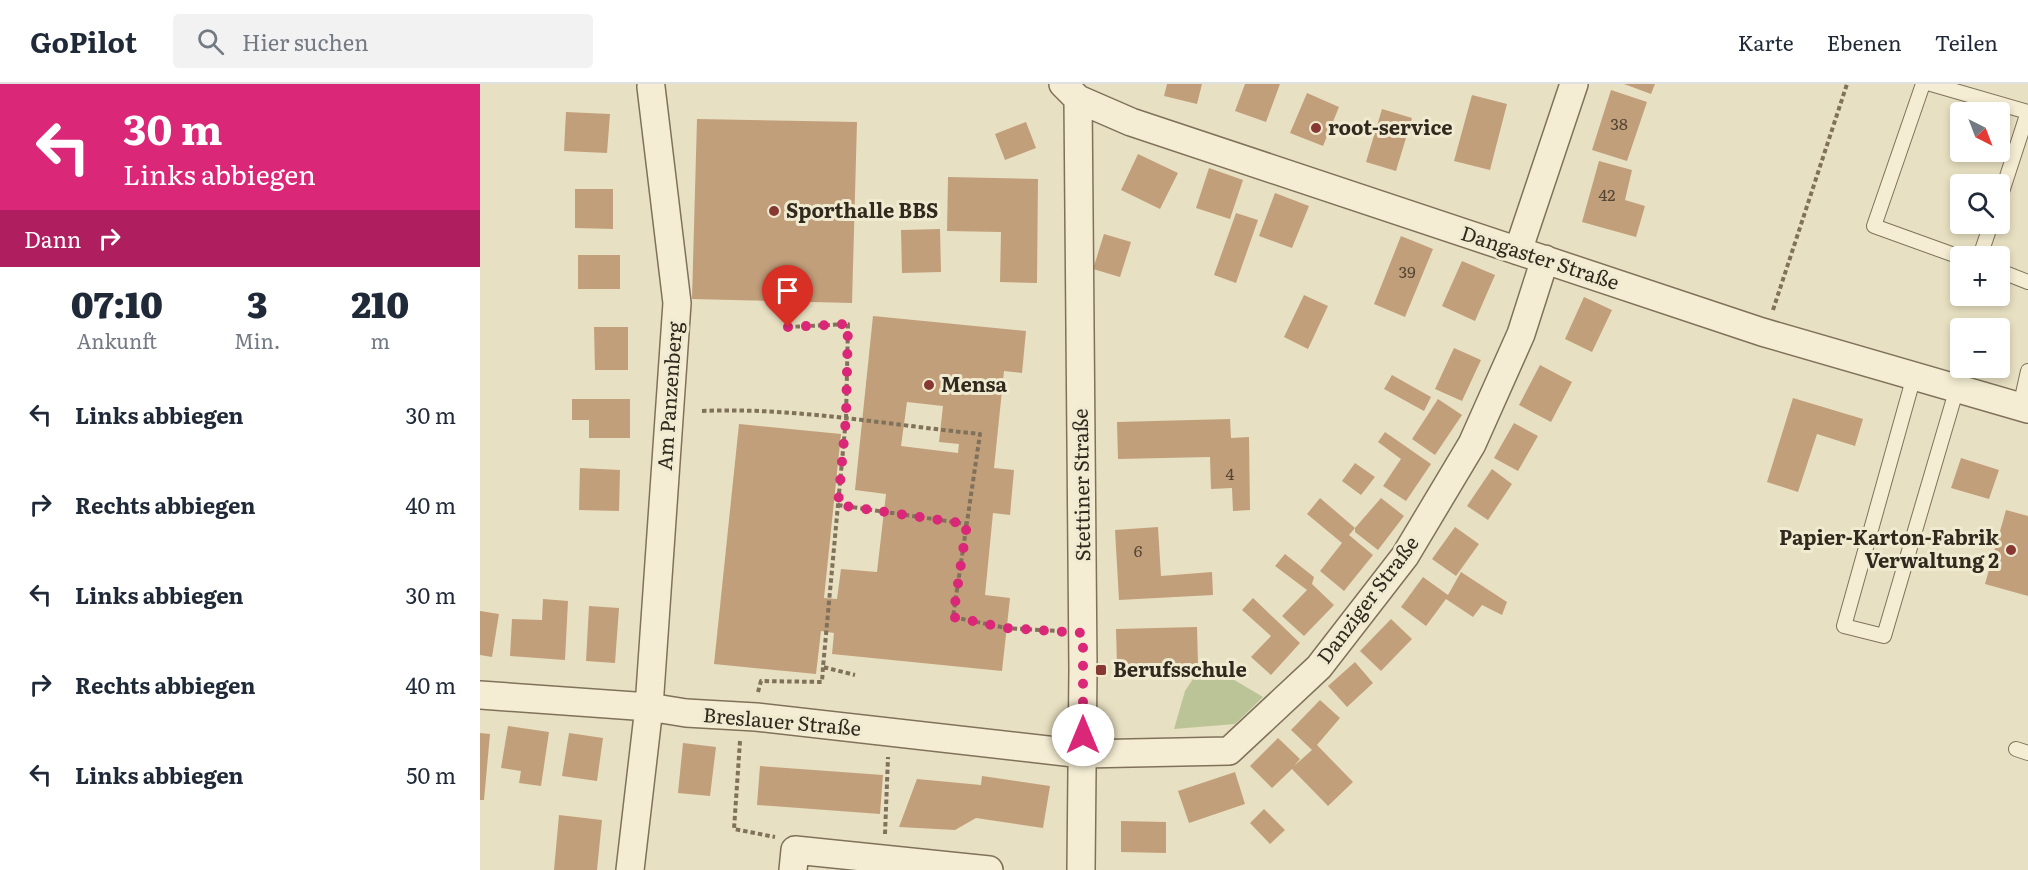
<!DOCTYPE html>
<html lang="de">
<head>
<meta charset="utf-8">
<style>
  body { margin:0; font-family:Literata,serif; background:#f2f2f3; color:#1f2937; height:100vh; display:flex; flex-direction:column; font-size:22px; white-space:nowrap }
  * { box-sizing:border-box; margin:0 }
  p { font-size:20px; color:#747a83 }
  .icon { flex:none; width:33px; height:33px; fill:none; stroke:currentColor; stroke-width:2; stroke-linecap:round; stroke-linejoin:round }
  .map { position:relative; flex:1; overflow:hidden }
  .drawer { display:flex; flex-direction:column; background:#fff; width:480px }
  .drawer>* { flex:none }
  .hud { background:#db2777; color:#fff; overflow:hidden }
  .needle { width:39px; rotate:138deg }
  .buttons { position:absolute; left:1470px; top:18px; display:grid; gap:12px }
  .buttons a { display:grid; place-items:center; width:60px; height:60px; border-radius:6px; background:#fff; box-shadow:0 3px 9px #0003; font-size:30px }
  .pin { position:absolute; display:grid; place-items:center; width:51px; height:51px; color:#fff; margin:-62px -26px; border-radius:50% 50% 50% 0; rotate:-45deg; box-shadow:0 0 6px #0007 }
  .pin .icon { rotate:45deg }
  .me { position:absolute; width:66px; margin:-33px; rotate:0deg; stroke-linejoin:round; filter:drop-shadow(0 0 4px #0008) }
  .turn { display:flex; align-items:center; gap:21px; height:126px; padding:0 24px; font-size:27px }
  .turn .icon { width:78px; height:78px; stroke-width:2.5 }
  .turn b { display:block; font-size:42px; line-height:51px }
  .then { display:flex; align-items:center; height:57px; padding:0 24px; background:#0003; gap:12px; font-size:22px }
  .eta { display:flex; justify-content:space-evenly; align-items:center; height:102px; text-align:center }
  .eta b { font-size:36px; font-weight:800; line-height:42px }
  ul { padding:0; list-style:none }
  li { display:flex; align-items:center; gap:18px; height:90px; padding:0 24px }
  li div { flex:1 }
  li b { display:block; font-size:22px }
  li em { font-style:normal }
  header { display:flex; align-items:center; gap:36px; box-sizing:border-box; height:84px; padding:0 30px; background:#fff; border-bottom:2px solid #e0e1e3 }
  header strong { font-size:28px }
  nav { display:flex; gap:33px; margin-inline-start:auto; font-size:21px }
  .search { width:420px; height:54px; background:#f2f2f3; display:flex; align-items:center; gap:15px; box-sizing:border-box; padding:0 21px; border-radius:6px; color:#747a83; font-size:22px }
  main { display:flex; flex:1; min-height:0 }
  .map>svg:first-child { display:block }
  .green { fill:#bbc497 }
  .building { fill:#c29f7b; fill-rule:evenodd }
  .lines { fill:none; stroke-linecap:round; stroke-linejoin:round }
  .service-casing { stroke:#80715b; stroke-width:16 }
  .minor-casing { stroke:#80715b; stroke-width:30 }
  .path { stroke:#80715b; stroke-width:4; stroke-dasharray:4.5 3; stroke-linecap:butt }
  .service { stroke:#f4edd3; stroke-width:14 }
  .minor { stroke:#f4edd3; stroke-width:27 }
  .route { stroke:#db2777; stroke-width:10; stroke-dasharray:0 18 }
  .poi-dot { fill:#883832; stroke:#f0ead0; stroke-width:2 }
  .labels { text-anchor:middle; stroke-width:6; stroke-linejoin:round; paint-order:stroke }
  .number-label { font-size:16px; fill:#554635 }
  .poi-label { font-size:20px; font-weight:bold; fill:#31291e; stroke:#f0ead0; text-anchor:start }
  .street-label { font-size:20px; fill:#31291e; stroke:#f0ead0 }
</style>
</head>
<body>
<header>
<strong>GoPilot</strong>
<div class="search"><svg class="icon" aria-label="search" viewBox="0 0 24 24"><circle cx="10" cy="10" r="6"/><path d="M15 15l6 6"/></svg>Hier suchen</div>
<nav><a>Karte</a><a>Ebenen</a><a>Teilen</a></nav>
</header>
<main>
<section class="drawer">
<div class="hud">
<div class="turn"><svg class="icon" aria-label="left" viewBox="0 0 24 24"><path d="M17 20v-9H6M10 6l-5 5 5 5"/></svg><div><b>30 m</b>Links abbiegen</div></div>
<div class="then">Dann<svg class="icon" aria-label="right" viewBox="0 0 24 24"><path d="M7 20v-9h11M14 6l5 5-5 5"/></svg></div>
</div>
<div class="eta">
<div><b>07:10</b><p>Ankunft</p></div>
<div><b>3</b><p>Min.</p></div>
<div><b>210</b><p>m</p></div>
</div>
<ul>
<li><svg class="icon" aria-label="left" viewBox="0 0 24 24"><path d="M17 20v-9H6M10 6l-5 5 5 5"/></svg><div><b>Links abbiegen</b></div><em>30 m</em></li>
<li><svg class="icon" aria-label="right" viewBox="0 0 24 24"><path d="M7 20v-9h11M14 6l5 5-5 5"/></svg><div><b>Rechts abbiegen</b></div><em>40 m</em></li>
<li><svg class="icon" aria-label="left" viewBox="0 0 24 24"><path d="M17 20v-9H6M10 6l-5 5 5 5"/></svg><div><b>Links abbiegen</b></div><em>30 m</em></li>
<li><svg class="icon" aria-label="right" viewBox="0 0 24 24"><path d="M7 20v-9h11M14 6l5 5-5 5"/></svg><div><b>Rechts abbiegen</b></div><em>40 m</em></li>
<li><svg class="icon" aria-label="left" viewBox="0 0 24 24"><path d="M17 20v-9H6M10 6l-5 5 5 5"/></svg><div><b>Links abbiegen</b></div><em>50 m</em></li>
</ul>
</section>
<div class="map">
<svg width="1548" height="786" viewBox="0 0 1548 786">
  <rect width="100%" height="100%" fill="#e8e0c2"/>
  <!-- green -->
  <path class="green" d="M724,578L783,613L755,640L694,645L705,607Z"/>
  <!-- building -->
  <path class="building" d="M687,0H722L717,20L684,12Z
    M765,0H800L786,38L755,27Z
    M1144,0H1175L1171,10Z
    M1131,6L1167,18L1147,77L1112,66Z
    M827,9L859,23L843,62L810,49Z
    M992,11L1027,20L1010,86L974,77Z
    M902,25L932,34L916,87L886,78Z
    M86,28L130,30L127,69L84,67Z
    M217,35L377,38L372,219L212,215Z
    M546,38L556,64L525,76L515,50Z
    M658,70L698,89L680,125L641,106Z
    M1119,77L1152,86L1145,116L1165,122L1156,153L1102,138Z
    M729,84L763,96L750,135L716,124Z
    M468,93L558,95L557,199L520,198L521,148L467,147Z
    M95,105H133V145L95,144Z
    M795,109L829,122L812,164L779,152Z
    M756,129L778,136L756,199L734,191Z
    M460,145L461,188L422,189L421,146Z
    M624,150L651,158L640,193L613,185Z
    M921,152L953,165L925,233L894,220Z
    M98,171H140V205H98Z
    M982,177L1015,191L995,237L962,222Z
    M824,211L848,222L828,265L804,253Z
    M1104,213L1132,226L1112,268L1085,255Z
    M393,232L546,247L542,289L524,287L514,384L534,386L530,431L513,429L505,511L530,514L522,587L352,570L354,549L341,547L336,590L234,580L259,340L361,350L344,514L357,515L361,485L397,488L406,410L375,406ZM427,318L463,322L459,358L479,360L478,369L421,362Z
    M114,243H148V286H115Z
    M974,264L1001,276L982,317L955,305Z
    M1060,281L1092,298L1071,338L1039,321Z
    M912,291L951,313L944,327L904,305Z
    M1313,314L1383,335L1375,362L1337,350L1318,408L1287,398Z
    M92,315H150V354H109V336H92Z
    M958,315L982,331L955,371L932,355Z
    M750,335L751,354L769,353L770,426L753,427L752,404L731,405L730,373L638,375L637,338Z
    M1034,339L1058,352L1038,387L1014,374Z
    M905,348L951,380L926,417L903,402L921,375L898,358Z
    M1481,374L1519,386L1509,415L1471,404Z
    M875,379L895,393L881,411L862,397Z
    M100,384L140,386L139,427L99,426Z
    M1012,385L1032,400L1008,436L987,422Z
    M840,414L875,444L869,451L893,471L864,507L840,487L862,459L827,430Z
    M901,414L924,432L898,466L875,448V444Z
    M1526,426L1548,432V512L1505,500Z
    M678,443L681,492L732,488L733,511L639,516L635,446Z
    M975,443L999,460L976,492L952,475Z
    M805,470L834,493L832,500L854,521L824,552L802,532L827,506L795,482Z
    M981,488L1027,518L1022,531L1002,521L993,533L966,515L946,542L921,523L943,493L968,511Z
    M773,514L820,559L791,591L771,573L791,552L762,526Z
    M63,515L88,517L85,576L30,572L32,535L62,536Z
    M109,522L139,524L135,579L106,577Z
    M0,527L19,530L12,573L0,571Z
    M911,535L932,555L901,587L880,567Z
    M717,543L718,580L637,582L636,545Z
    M875,578L893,599L867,623L848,602Z
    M840,616L860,634L837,661L873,698L848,722L812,685L792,704L770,682L798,654L820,675L814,682L832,666L811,646Z
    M28,642L69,648L61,702L39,699L41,687L21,684Z
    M0,649L10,650L4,716H0Z
    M89,649L123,654L117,697L82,692Z
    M203,659L236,663L230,712L198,709Z
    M280,682L403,691L400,730L277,721Z
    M755,688L765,720L709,739L698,707Z
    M502,692L570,702L563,744L496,734L475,746L419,743L437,695L501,701Z
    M784,725L805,746L790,760L770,739Z
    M79,731L122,736L117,786H74Z
    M641,737L686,738V769L641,768Z"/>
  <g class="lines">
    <defs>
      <path id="service" d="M1443,0L1394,142L1480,173
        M1451,0L1548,28L1520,114
        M1500,172L1511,140
        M1520,187L1548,198
        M1434,292L1364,542L1404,552L1477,304
        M1540,323L1548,287
        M1536,665L1548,669"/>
      <path id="minor" d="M583,0L598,15L651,38L1282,248L1548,325
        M598,15L603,585L601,786
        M1038,167L1094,0
        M0,611L169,623L206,629L276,633L603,670L749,667L839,583L925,472L992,360L1041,250L1065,175
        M150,786L169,623L197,219L171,3
        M313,786L315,766L509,786"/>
    </defs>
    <!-- service casing -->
    <use href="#service" class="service-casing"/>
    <!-- minor casing -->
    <use href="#minor" class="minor-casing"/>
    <!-- path -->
    <path class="path" d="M1293,226L1367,0
      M308,243L368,240L366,334L343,583L375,591
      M222,327C315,323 409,341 500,350L473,533L526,544L578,547
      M358,421L487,440
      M278,608L281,597L342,598L343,583
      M260,657L254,745L295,753
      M405,750L408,673"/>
    <!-- service -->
    <use href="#service" class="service"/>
    <!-- minor -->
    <use href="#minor" class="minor"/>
  </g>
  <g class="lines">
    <!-- route -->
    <path class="route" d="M308,243L368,240L366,334L358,421L487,440L473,533L526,544L603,549V651"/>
  </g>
  <!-- markers -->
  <g class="poi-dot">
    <circle cx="836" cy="44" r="6"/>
    <circle cx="294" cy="127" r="6"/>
    <circle cx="449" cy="301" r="6"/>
    <circle cx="1531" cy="466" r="6"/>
    <rect x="615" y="580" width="12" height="12" rx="3"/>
  </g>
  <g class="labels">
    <!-- number labels -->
    <g class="number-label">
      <text x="1139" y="46">38</text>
      <text x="1127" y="117">42</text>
      <text x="927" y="194">39</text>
      <text x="750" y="396">4</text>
      <text x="658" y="473">6</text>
    </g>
    <!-- poi labels -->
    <g class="poi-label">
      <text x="848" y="51">root-service</text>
      <text x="306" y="134">Sporthalle BBS</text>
      <text x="461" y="308">Mensa</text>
      <text x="1519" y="461" text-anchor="end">Papier-Karton-Fabrik<tspan x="1519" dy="23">Verwaltung 2</tspan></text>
      <text x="633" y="593">Berufsschule</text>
    </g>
    <!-- street labels -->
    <g class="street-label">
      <text transform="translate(1060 174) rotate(18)" y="7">Dangaster Straße</text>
      <text transform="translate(190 312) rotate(-86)" y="7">Am Panzenberg</text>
      <text transform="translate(602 401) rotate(-91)" y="7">Stettiner Straße</text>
      <text transform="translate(888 516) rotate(-53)" y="7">Danziger Straße</text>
      <text transform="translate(302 638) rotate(5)" y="7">Breslauer Straße</text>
    </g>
  </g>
</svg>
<div class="buttons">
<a><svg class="needle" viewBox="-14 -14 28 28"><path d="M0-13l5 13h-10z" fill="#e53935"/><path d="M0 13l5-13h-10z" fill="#747a83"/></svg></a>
<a><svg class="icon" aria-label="search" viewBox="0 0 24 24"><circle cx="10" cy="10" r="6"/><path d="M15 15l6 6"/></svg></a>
<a>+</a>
<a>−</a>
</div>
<div class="pin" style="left:308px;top:243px;background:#d93025"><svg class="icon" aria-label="arrive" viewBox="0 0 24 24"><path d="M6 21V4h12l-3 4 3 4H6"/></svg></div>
<svg class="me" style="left:603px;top:651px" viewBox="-20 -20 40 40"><circle r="19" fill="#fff"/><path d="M0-13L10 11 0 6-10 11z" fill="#db2777"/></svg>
</div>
</main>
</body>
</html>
